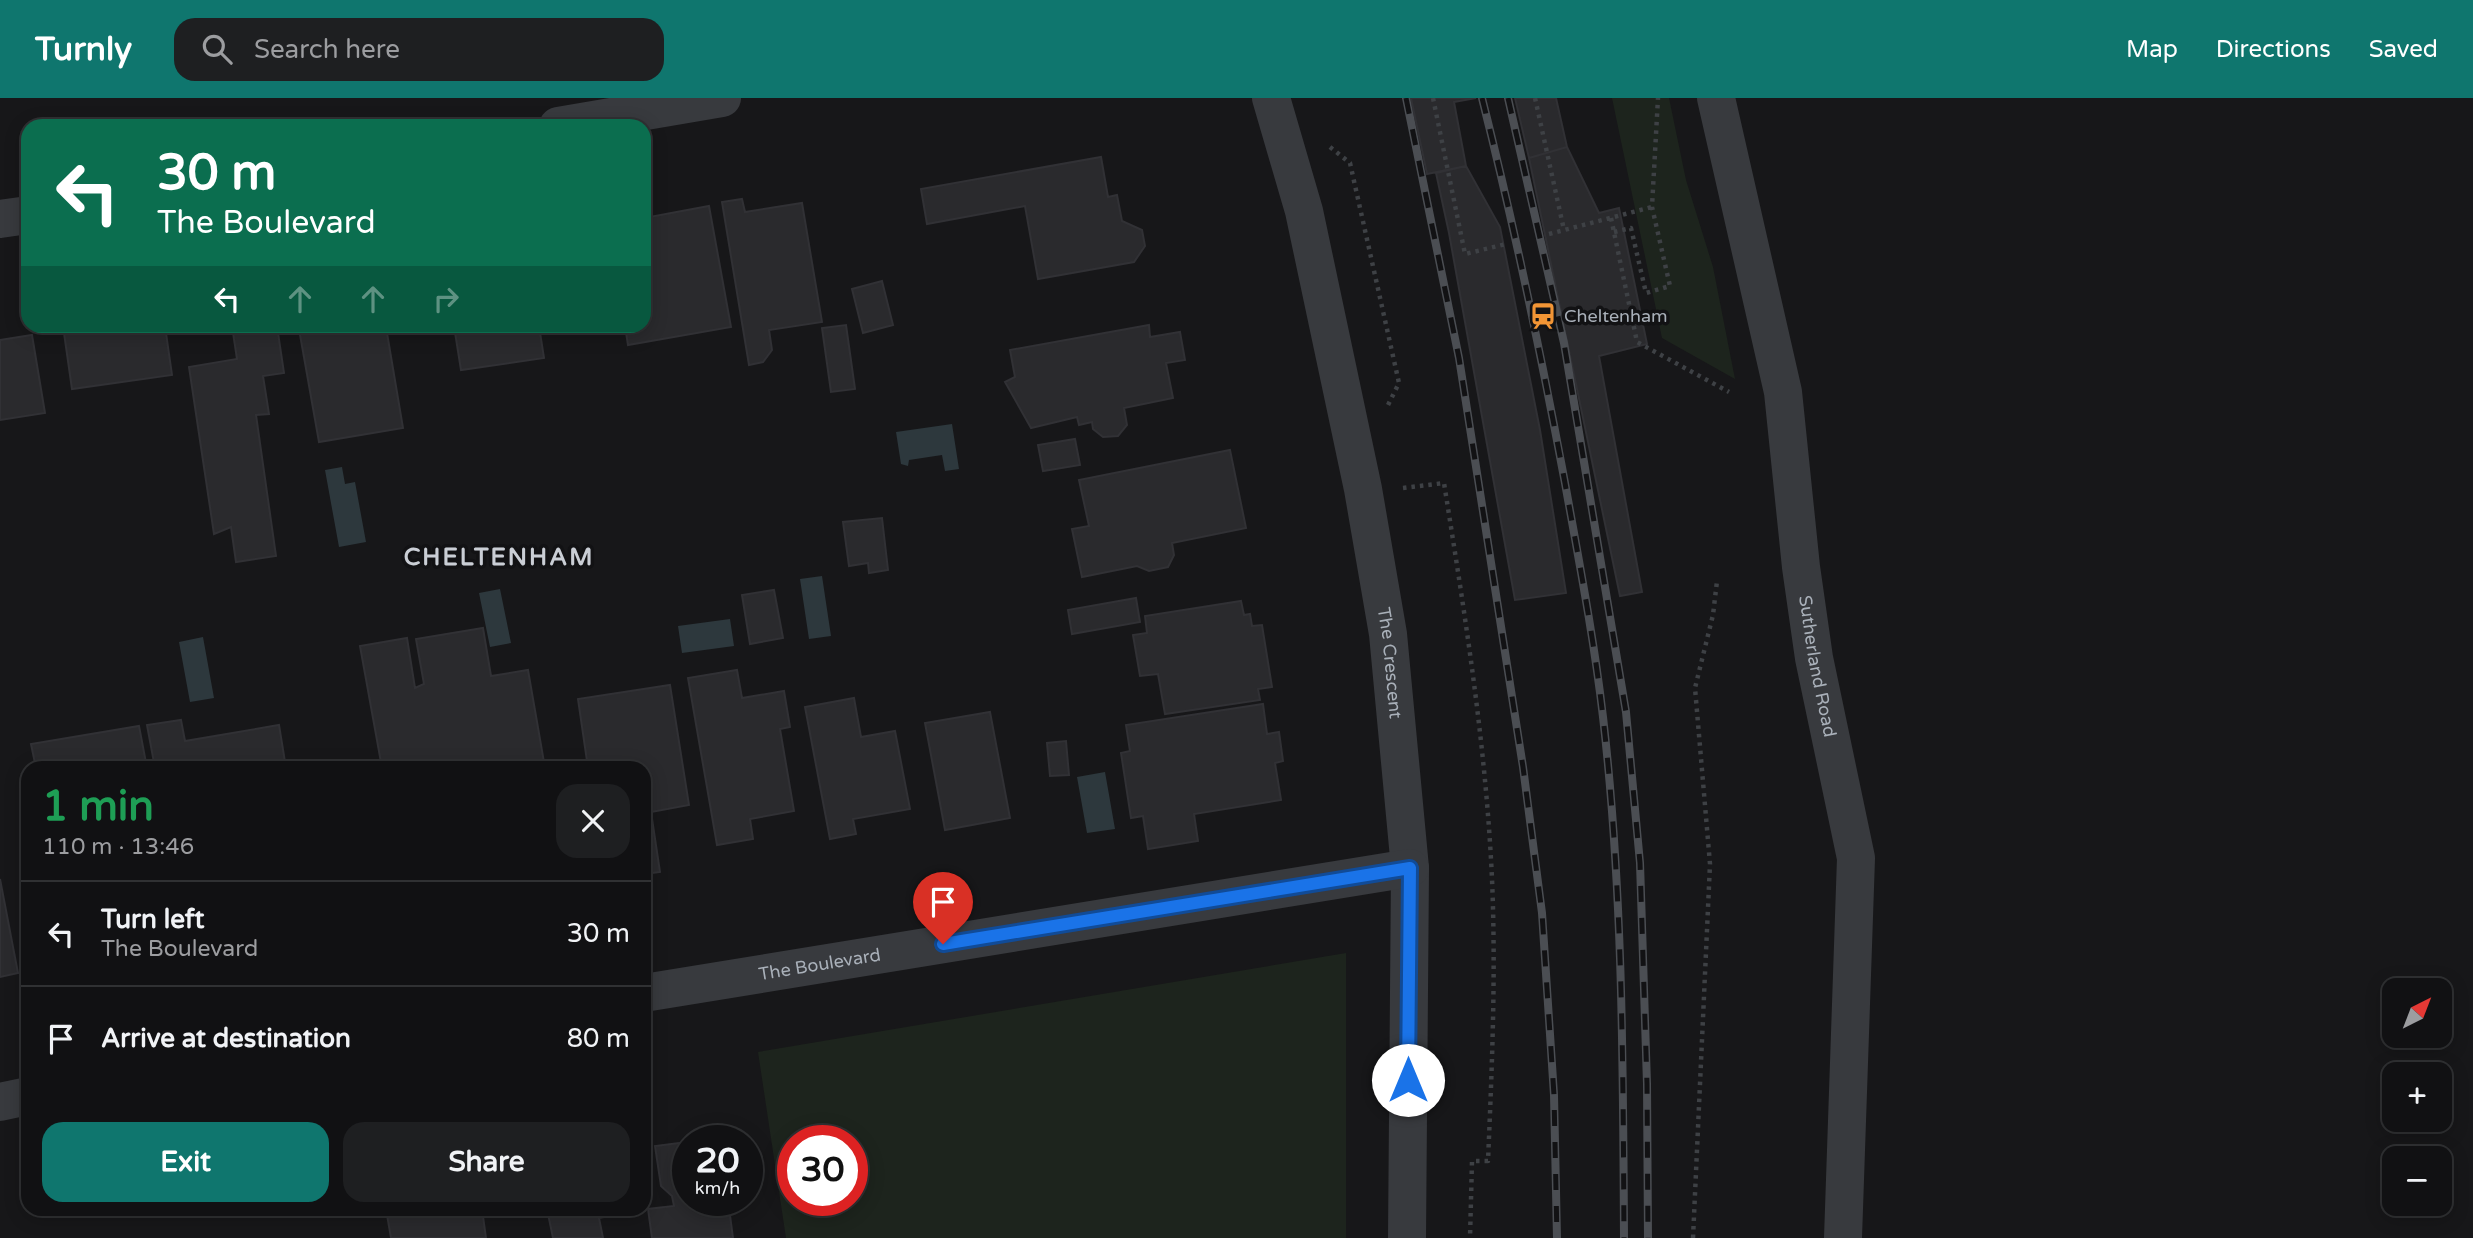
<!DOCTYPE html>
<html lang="en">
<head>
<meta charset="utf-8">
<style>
  body { margin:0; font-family:"Varela Round",sans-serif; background:#1e1f21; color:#f1f3f6; height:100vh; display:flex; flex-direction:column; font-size:26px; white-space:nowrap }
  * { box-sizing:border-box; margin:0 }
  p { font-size:23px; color:#9c9da0 }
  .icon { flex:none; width:38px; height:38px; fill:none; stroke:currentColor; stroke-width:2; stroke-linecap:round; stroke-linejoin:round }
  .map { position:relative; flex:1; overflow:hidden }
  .panel { position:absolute; left:21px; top:663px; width:630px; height:455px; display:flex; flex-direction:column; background:#111113; border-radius:21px; box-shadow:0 4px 18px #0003,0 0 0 2px #303133 }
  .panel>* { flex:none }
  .guide { position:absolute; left:21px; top:21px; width:630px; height:214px; border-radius:21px; box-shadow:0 4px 18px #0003,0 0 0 2px #303133; background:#0b6e4f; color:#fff; overflow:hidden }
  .needle { width:46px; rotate:42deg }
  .controls { position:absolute; left:2382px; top:880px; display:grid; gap:14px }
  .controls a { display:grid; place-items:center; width:70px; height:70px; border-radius:14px; background:#111113; box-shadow:0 4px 18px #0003,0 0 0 2px #303133; font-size:35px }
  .speed { position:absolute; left:672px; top:1027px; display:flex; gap:14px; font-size:35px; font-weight:700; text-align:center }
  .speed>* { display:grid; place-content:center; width:91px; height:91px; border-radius:50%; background:#111113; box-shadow:0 4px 18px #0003,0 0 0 2px #303133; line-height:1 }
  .speed small { font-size:18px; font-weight:400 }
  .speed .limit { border:10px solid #d22; background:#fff; color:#111 }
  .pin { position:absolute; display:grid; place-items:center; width:60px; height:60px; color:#fff; margin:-72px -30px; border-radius:50% 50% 50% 0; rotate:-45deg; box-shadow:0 0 7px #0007 }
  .pin .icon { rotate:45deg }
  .me { position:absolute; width:77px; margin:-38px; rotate:0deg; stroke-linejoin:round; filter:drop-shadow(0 0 5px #0008) }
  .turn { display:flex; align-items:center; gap:24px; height:147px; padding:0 21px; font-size:32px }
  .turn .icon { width:91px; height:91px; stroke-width:2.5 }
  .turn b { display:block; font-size:49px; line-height:60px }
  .lanes { display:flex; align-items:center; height:66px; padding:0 21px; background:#0003; justify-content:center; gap:35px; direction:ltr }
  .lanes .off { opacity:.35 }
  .round { display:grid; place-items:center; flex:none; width:74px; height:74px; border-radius:21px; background:#1e1f21 }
  .summary { display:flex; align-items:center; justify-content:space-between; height:119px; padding:0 21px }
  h1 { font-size:42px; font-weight:800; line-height:52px; color:#1e9e55 }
  .primary-button { display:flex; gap:14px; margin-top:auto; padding:14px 21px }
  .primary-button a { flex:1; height:80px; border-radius:21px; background:#0f766e; color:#fff; font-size:28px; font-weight:800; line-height:80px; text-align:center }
  .primary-button a+a { background:#1e1f21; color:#f1f3f6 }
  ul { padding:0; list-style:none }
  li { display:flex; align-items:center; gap:21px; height:105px; padding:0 21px; border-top:2px solid #303133 }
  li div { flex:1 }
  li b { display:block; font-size:26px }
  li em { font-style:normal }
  header { display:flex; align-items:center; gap:42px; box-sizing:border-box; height:98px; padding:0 35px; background:#0f766e; color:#fff }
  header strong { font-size:33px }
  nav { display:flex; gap:38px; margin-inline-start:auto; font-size:24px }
  .search { width:490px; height:63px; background:#1e1f21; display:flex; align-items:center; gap:18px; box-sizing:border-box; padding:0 24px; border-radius:21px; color:#9c9da0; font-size:26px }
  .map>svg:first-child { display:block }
  .green { fill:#1d241d; fill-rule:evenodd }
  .water { fill:#2d383d }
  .building { fill:#2a2a2d; stroke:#313135; stroke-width:2 }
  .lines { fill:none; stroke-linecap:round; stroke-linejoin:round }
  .path { stroke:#3e4145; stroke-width:4.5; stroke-dasharray:3.5 5; stroke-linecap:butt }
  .minor { stroke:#383a3e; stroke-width:38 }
  .rail-casing { stroke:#4b4e53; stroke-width:8 }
  .rail { stroke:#121214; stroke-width:5; stroke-dasharray:16; stroke-linecap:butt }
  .route-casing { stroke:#114b97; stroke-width:18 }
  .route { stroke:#1a73e8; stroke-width:12 }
  .labels { text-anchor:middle; stroke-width:7; stroke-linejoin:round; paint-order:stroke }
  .poi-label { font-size:18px; fill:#a9b0b9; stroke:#121214; text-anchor:start }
  .street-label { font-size:18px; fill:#a9b0b9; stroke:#121214 }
  .district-label { font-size:24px; font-weight:bold; letter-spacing:2px; fill:#caced5; stroke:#121214 }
</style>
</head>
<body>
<header>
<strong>Turnly</strong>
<div class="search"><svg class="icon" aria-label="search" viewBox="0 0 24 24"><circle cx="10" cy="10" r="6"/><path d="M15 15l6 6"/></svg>Search here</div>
<nav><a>Map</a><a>Directions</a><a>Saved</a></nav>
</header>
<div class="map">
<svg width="2473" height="1140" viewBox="0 0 2473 1140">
  <rect width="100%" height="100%" fill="#171719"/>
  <!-- green -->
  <path class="green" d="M1612,0H1669L1686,82L1713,169L1735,281L1662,240Z
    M1346,855V1140H786L758,954ZM793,1043H852V1102H793Z"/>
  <!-- water -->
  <path class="water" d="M952,326L959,371L945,373L942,357L909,362L908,368L901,366L896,334Z
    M342,369L345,386L355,384L366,444L339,449L325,372Z
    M822,478L831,538L809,541L800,481Z
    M500,491L511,545L490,549L479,495Z
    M730,521L734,548L682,555L678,528Z
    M203,539L214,600L190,604L179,544Z
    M1105,674L1115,731L1087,735L1077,679Z"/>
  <!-- building -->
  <path class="building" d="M1411,0H1476L1454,4L1466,68L1427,76Z
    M1515,0H1556L1567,49L1529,60Z
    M1567,49L1599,115L1619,110L1647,246L1599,258L1642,494L1620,498L1529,60Z
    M1101,59L1108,99L1117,97L1122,123L1142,132L1145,148L1134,164L1038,181L1025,108L927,126L921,91Z
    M1466,68L1500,129L1540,332L1566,495L1515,502L1449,135L1436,75Z
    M742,101L745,114L802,105L822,224L769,232L772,252L763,264L749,267L722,104Z
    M709,108L731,229L628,247L625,228H644V120Z
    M882,183L893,227L863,235L852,191Z
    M846,227L855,291L831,294L822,230Z
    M1149,227L1150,239L1180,234L1185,262L1166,265L1173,300L1124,310L1127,327L1118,338L1103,339L1093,331L1092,324L1079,327L1077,319L1031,330L1005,284L1015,279L1010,252Z
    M63,228H102L103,236L165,228L172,277L72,291Z
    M232,228H277L284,275L263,278L269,316L256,317L276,458L236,464L231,429L214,436L189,269L237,261Z
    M318,228H353L354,235L386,229L403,330L319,344L299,231Z
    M454,228H539L544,260L461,272Z
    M32,237L45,315L0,322V242Z
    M1075,341L1080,367L1043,373L1038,347Z
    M1230,352L1246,430L1172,445L1174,457L1168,469L1149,473L1137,468L1082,479L1072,431L1089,428L1079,382Z
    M882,420L888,472L869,475L868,465L849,468L843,424Z
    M774,492L783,540L750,546L742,497Z
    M1136,500L1140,524L1072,536L1068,512Z
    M1241,503L1244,517L1250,516L1252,528L1262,527L1272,589L1258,591L1260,602L1165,616L1158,576L1140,578L1133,537L1147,535L1145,518Z
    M483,530L491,578L528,572L545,670H382L360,548L407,540L415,590L424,586L416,541Z
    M737,572L742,600L784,593L790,629L780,631L794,713L750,721L753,741L717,747L688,580Z
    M670,587L689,707L651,714L660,774L644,776V670H588L578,601Z
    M854,600L861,639L895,633L910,711L853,721L856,736L830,741L805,609Z
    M1263,606L1267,636L1279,634L1283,663L1275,665L1281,702L1194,716L1198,743L1148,751L1143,718L1131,720L1121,655L1130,653L1126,627Z
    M990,614L1010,720L945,732L925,625Z
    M181,622L185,643L279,627L286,670H155L147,627Z
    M139,628L147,670H36L31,646Z
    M1066,643L1069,677L1050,678L1047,645Z
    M0,781L18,875L0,879Z
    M688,1044V1102H728L733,1140H652L648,1111L674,1108L672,1098L661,1088L655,1048Z
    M386,1111H482L486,1140H391Z
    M547,1111H613L614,1117L599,1120L603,1140H553Z"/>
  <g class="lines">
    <!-- path -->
    <path class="path" d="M1433,0L1465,156L1506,146
      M1535,0L1564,132
      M1330,49L1350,65L1399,285L1388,307
      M1611,120L1637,244L1729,294
      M1614,134L1631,130L1646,195L1670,188L1652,109L1658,0
      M1549,136L1652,109
      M1403,390L1444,385C1465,517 1486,648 1492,781C1496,875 1492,969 1488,1063H1472L1470,1140
      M1693,1140L1710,766L1695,590L1713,517L1717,483"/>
    <!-- minor -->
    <g class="minor">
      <path id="s1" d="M1271,0L1304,113L1363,391L1388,536L1410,770L1407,1140"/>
      <path id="s2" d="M1716,0L1783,294L1801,469L1814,560L1856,760L1843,1140"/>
      <path d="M558,28L722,0"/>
      <path d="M0,121L28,117"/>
      <path id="s3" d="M644,895L1410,770"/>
      <path d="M0,1004L28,998"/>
    </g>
    <defs>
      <path id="rail" d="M1406,0L1459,260L1523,669L1542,815L1554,997L1557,1140
        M1482,0C1514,127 1541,256 1565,385C1579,463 1594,541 1603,619C1623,792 1623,967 1624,1140
        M1508,0L1564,245L1626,614L1640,765L1647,986L1648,1140"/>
    </defs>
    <!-- rail casing -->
    <use href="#rail" class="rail-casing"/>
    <!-- rail -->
    <use href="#rail" class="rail"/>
  </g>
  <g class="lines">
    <defs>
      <path id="route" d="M943,846L1410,770L1408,982"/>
    </defs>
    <!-- route casing -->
    <use href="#route" class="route-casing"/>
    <!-- route -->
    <use href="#route" class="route"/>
  </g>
  <!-- icons -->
  <defs>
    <symbol id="station-bare" viewBox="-9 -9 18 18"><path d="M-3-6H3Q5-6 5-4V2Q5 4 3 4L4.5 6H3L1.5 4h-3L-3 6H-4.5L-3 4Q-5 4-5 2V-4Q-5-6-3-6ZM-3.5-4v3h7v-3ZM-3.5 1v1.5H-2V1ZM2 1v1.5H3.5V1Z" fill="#f29535" stroke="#121214" stroke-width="2.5" paint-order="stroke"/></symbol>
  </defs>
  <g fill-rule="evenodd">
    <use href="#station-bare" x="1524" y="199" width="38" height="38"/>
  </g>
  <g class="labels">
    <!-- poi labels -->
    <g class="poi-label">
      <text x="1564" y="224">Cheltenham</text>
    </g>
    <!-- street labels -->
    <g class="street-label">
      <text dy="6" stroke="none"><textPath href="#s1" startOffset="578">The Crescent</textPath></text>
      <text dy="6" stroke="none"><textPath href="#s2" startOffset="578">Sutherland Road</textPath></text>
      <text dy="6" stroke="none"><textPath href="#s3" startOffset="178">The Boulevard</textPath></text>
    </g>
    <!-- district labels -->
    <g class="district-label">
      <text x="499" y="467">CHELTENHAM</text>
    </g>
  </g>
</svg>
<div class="controls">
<a><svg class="needle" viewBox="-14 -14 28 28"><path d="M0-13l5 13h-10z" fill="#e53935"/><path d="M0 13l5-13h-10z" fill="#9c9da0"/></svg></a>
<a>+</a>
<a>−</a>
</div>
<div class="speed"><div>20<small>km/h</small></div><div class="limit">30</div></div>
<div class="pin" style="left:943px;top:846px;background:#d93025"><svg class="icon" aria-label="arrive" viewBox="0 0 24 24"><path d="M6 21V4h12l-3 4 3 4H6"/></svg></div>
<svg class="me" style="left:1408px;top:982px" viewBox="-20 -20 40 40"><circle r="19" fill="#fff"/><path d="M0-13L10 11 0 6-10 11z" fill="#1a73e8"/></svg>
<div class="guide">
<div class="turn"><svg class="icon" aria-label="left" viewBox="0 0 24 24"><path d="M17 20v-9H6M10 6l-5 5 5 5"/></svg><div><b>30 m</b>The Boulevard</div></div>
<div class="lanes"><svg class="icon" aria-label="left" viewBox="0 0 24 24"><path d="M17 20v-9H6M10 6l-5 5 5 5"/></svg><svg class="icon off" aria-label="ahead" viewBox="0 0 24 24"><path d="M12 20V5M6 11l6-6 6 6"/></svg><svg class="icon off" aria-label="ahead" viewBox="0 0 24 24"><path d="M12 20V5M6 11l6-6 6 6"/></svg><svg class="icon off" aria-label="right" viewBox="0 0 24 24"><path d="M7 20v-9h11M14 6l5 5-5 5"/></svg></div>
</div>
<section class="panel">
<div class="summary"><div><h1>1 min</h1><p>110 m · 13:46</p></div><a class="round"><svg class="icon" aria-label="close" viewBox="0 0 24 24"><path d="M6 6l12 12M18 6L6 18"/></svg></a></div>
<ul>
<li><svg class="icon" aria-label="left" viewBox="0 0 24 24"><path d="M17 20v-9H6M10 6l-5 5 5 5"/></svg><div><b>Turn left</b><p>The Boulevard</p></div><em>30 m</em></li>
<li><svg class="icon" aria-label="arrive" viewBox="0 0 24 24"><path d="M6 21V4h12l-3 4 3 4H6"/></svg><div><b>Arrive at destination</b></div><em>80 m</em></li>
</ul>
<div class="primary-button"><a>Exit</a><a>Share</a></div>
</section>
</div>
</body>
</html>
